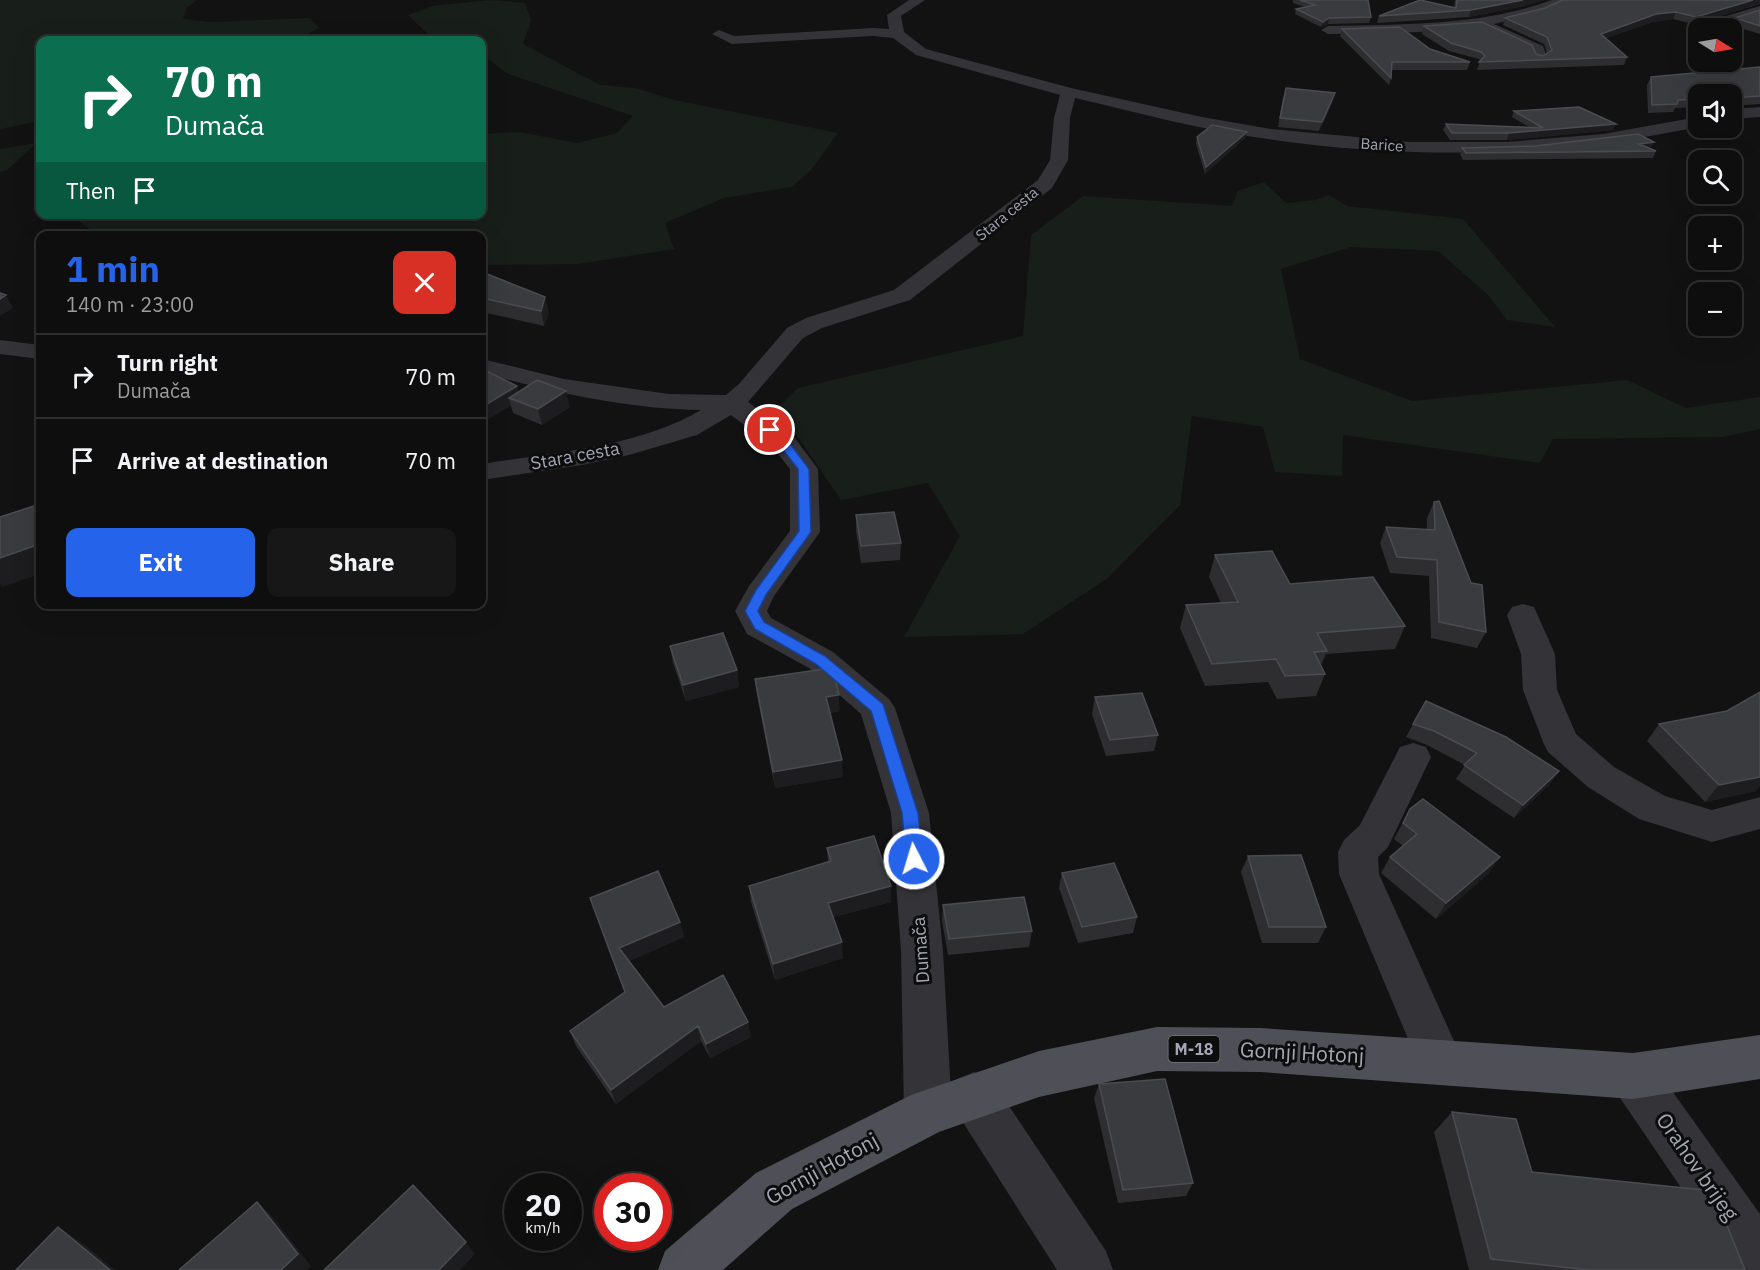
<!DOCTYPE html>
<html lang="en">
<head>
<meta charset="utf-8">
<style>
  body { margin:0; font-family:"IBM Plex Sans",sans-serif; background:#171717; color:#f1f3f6; height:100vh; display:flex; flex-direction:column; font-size:22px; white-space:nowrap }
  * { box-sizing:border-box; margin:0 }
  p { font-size:20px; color:#9b9c9e }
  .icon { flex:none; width:33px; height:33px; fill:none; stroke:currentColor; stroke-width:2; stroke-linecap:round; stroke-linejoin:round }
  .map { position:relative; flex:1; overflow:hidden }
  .side { position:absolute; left:36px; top:231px; width:450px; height:378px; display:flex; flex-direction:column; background:#0e0e0e; border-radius:12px; box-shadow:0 6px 24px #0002,0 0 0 2px #2e2e2e }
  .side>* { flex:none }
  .hud { position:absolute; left:36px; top:36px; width:450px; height:183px; border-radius:12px; box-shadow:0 6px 24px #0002,0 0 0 2px #2e2e2e; background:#0b6e4f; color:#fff; overflow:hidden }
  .needle { width:39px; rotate:101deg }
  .tools { position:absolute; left:1688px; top:18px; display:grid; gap:12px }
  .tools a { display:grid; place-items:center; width:54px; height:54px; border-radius:12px; background:#0e0e0e; box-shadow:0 6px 24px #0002,0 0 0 2px #2e2e2e; font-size:30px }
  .speed { position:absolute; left:504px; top:1173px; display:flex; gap:12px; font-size:30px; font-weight:700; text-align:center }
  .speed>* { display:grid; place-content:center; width:78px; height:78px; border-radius:50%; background:#0e0e0e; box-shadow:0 6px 24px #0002,0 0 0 2px #2e2e2e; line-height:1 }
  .speed small { font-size:15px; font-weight:400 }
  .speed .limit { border:9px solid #d22; background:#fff; color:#111 }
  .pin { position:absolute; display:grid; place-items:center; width:51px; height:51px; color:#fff; margin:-26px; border:3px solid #fff; border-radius:50%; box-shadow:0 2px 6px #0007 }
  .me { position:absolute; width:66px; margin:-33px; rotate:355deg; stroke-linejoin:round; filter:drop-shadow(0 0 4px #0008) }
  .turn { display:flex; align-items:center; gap:21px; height:126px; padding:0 30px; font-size:27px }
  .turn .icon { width:78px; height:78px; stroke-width:2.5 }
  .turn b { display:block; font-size:42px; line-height:51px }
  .then { display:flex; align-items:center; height:57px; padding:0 30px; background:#0003; gap:12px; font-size:22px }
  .round { display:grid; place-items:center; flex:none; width:63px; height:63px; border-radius:12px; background:#171717 }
  .headline { display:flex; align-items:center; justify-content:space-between; height:102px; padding:0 30px }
  h1 { font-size:36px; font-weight:800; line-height:45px; color:#2563eb }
  .action { display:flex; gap:12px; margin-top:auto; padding:12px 30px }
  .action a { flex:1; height:69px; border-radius:12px; background:#2563eb; color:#fff; font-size:24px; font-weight:800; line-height:69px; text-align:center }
  .action a+a { background:#171717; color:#f1f3f6 }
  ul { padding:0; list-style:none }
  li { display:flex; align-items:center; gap:18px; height:84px; padding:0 30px; border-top:2px solid #2e2e2e }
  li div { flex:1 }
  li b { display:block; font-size:22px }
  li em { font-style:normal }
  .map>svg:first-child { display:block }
  .green { fill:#181e19 }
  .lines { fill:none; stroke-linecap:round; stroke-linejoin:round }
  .minor { fill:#333338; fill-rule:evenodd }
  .major { fill:#4f5057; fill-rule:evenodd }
  .wall { fill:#2e2e31 }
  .shaded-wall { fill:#1d1d1f }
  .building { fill:#3a3b3f; stroke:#4b4c51; stroke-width:1.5 }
  .route { fill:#2563eb; stroke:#184099; stroke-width:1.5 }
  .labels { text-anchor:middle; stroke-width:6; stroke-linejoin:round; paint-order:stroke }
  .far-street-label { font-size:15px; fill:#a3a7b4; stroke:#0d0d0e }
  .shield { fill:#0d0d0e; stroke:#767982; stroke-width:1.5 }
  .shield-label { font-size:16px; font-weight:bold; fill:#a3a7b4 }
  .street-label { font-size:18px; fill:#a3a7b4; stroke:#0d0d0e }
  .near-street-label { font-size:21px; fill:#a3a7b4; stroke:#0d0d0e }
</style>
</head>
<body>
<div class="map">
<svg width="1760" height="1270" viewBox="0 0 1760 1270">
  <rect width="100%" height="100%" fill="#121213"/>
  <!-- green -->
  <path class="green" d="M0,0H197L187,8L183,19L211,22L310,18L319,28L296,40H40V121L0,129Z
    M490,0L525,3L531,20L523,44L600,85L636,88L674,100L838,133L811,170L792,187L724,198L665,223L674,249L578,264L482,265V236H99L80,222V214H482V134L520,132L577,143L617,133L633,116L506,73L483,55L482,40H476L474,38L430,36L408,15L432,6Z
    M37,143L7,170L0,172V149Z
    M1264,182L1286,203L1316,200L1329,195L1347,206L1463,219L1555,327L1507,320L1488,295L1438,251L1351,247L1281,269L1300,359L1412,401L1627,380L1686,408L1760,397V429L1723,437L1553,439L1540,463L1343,435L1342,476L1275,472L1263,427L1192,416L1180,505L1108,578L1023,634L904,637L960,536L928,483L841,500L778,408L798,388L1023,336L1031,235L1083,196L1232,206L1238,191Z"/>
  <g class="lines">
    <!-- minor -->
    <path class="minor" d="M909,0H925L901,16L904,32L926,49L1071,88L1202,117L1271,129L1410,142H1507L1603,134L1698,117V127C1551,158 1402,160 1254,137C1194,128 1135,112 1075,98L1070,118L1068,160L1052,188L910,300L822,328L803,338L748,402L791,433L818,469L820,532L774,596L767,611L771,618L833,652L889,699L895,708L929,813L943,951L951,1094L957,1079L974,1072L991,1079L1106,1251L1113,1270H1057L957,1113L951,1098L952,1112L945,1129L928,1136L911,1129L904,1112L901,951L891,813L861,714L809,668L747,634L735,611L749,586L790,531V469L771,445L731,415L697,435L629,455L582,465L482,480V464C554,452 636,448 701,410C626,409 554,392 482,373V359L564,379L669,394L726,395L739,384L787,328L806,318L894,290L1038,180L1050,160L1054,118L1060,95L916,55L893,38L873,36L732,44L712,34L719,30L734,36L873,28L889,29L887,15Z
      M1552,0H1571L1541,13L1494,24L1543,46L1547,57L1539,62L1534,60L1531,51L1488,31L1486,28L1488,25C1435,34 1381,33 1328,34L1321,30L1328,26C1403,24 1480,26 1552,0Z
      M1760,6V14L1721,26L1714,22L1716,19Z
      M1760,107V117L1731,119V109Z
      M0,340L40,345V359L0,354Z
      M1523,604L1534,607L1555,654L1557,690L1576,734L1614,767L1665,796L1712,810L1760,797V829L1712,842L1639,819L1588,787L1548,752L1543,742L1523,690L1521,654L1507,615L1512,607Z
      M1413,743L1426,747L1431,757L1388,847L1378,857L1379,874L1463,1061L1456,1077L1440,1083L1424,1077L1339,874L1338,852L1344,840L1360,825L1400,747Z
      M1633,1053L1650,1060L1760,1214V1270H1737L1616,1092L1610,1076L1616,1060Z"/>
    <!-- major -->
    <path class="major" d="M1157,1027L1260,1028L1633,1053L1760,1035V1079L1633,1099L1260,1072L1157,1071L1039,1097L939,1132L792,1209L723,1270H658L665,1251L756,1173L911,1095L1039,1051Z"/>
  </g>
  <!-- wall -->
  <path class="wall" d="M1293,0H1368L1371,17L1369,23L1328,24L1321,27L1295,14L1296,9L1305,7L1293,3Z
    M1455,0H1544L1524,6L1469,17L1377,23L1379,16L1454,8Z
    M1760,0V4L1693,24L1673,19L1653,22L1606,38L1627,57L1624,65L1477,70L1480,61L1479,59L1449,51L1422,34L1424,26L1543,56L1547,53L1544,44L1503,25L1505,18L1545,8Z
    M1760,10V34L1731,25L1735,18Z
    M1342,29L1430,49L1470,62L1467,70H1392L1391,78L1389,85L1340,36Z
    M1760,67V104L1731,106V94H1698V107L1675,108L1673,112L1648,113L1647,85L1651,77Z
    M1283,97L1333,102L1319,131L1278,127Z
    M1514,111L1613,130L1507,140H1450L1443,130L1446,124L1529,127L1512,117Z
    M1247,132L1245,138L1205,174L1196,144L1197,137Z
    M1462,148H1651H1649L1656,151L1653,158L1463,160L1460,154Z
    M482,272L549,312L544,326L482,312Z
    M482,369L519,392L570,407L542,425L513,413L511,406Z
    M1434,502L1486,632L1477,648L1431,638L1429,576L1390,573L1380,543L1386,527L1427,530V518Z
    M856,515L901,543L900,560L861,563L856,531Z
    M1215,555L1290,584L1405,626L1395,649L1326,654L1321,665L1325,674L1316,696L1277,699L1268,682L1205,686L1180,628L1186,605L1221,603L1209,577Z
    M670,646L737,670L739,687L686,701L673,663Z
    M755,679L840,711L830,713L843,777L775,788L757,696Z
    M1095,697L1158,735L1154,751L1106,756L1092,714Z
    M1413,724L1559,771L1549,785L1514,818L1456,779L1465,765L1427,745L1406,737Z
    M1659,724L1756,791L1705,802L1647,741Z
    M1410,809L1489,873L1436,919L1381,873L1390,857L1403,846L1394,839Z
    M827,848L891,902L833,917L843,958L775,980L751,902L749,886L828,862Z
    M1248,856L1326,927L1318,943H1262L1241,872Z
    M1062,873L1137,917L1133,933L1078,943L1059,888Z
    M590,898L680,922L684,937L629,961L664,1007L751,1037L710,1058L701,1041L616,1104L576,1046L570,1031L625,993Z
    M943,905L1032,931L1029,947L948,955L942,921Z
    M1099,1084L1193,1183L1186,1196L1118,1203L1094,1098Z
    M1452,1112L1532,1172L1745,1270H1469L1434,1132Z"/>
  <!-- shaded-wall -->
  <path class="shaded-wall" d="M1523,0H1544L1524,6L1469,17L1471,10Z
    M1753,0H1760V3L1759,4L1693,24L1696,17Z
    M1676,12L1673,19L1653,22L1598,41L1601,34L1656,14Z
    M1329,18L1328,24L1321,27L1323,22Z
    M1335,93L1333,102L1319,131L1322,122Z
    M1616,124L1613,130L1507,140L1509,133Z
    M1247,132L1245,138L1205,174L1206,167Z
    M1654,142L1651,148L1636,150L1639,144Z
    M6,295L13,308L0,316V299Z
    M545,297L549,312L544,326L541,311Z
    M517,386L521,400L509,398L511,406L482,423V407Z
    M566,391L570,407L542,425L538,409Z
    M40,544V574L2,587L0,584V558Z
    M737,670L739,687L686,701L683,685Z
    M839,695L840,711L827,713L826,697Z
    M842,760L843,777L775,788L773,772Z
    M1559,771L1549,785L1514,818L1523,805Z
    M1760,777V786L1756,791L1705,802L1719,785Z
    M1500,857L1489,873L1436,919L1446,903Z
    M891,886V902L829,918L828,903Z
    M680,922L684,937L624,963L619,948Z
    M842,942L843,958L775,980L773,964Z
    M748,1022L751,1037L710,1058L706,1044Z
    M698,1026L701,1041L616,1104L611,1090Z
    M257,1202L271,1215L311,1266L307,1270H281Z
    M58,1227L85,1245L115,1270H110Z
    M466,1242L475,1254L460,1270H439Z"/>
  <!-- building -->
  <path class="building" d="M1300,0H1368L1371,17L1329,18L1323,22L1296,9L1315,5Z
    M1420,0L1456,8L1457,0H1523L1471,10L1379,16Z
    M1563,0H1753L1696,17L1676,12L1656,14L1601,34L1627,57L1479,62L1485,56L1481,52L1451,43L1424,26L1482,22L1532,45L1536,54L1543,56L1552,50L1547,37L1505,18L1545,8Z
    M1760,10V26L1735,18Z
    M1400,27L1430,49L1470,62H1392L1391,78L1342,29Z
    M1760,67V96L1731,98V94H1698V99L1678,100L1677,104L1652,105L1651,77Z
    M1286,88L1335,93L1322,122L1280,118Z
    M1579,107L1616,124L1509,133H1452L1446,124L1543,128L1514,111Z
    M1212,125L1247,132L1206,167L1197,137Z
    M1638,134L1654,142L1639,144L1656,151L1466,153L1462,148L1535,146Z
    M482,272L545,297L541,311L482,298Z
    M0,293L6,295L0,299Z
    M482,369L517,386L482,407Z
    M537,380L566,391L538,409L509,398Z
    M1439,501L1471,583L1482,585L1486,632L1439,622L1437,560L1397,557L1386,527L1435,530L1434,502Z
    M40,504V544L0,558V517Z
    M894,512L901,543L861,546L856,515Z
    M1272,551L1290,584L1373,577L1405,626L1317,633L1327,651L1314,652L1325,674L1285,676L1276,659L1212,664L1186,605L1238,602L1215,555Z
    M723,633L737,670L683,685L670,646Z
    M824,669L835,678L839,695L826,697L842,760L773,772L755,679Z
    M1760,692V777L1719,785L1659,724L1727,711Z
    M1142,693L1158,735L1110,740L1095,697Z
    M1426,701L1506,737L1559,771L1523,805L1464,765L1477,753L1434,731L1413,724Z
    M1423,799L1500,857L1446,903L1390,857L1417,834L1403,823L1410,809Z
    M874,836L891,886L828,903L842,942L773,964L749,886L831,861L827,848Z
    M1301,855L1326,927H1269L1248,856Z
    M1114,863L1137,917L1082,927L1062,873Z
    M658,871L680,922L619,948L664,1007L723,975L748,1022L706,1044L698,1026L611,1090L570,1031L625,992L590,898Z
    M1024,897L1032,931L949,939L943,905Z
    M1165,1079L1193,1183L1123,1190L1099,1084Z
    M1452,1112L1516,1119L1532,1172L1713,1191L1745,1270H1589L1491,1259Z
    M413,1185L466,1242L439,1270H324Z
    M257,1202L298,1254L281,1270H179Z
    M58,1227L110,1270H16Z"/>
  <!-- route -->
  <path class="route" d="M770,427L785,437L809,469L811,532L766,595L758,611L764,622L825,656L883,704L918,813L923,859L920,864L914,866L908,864L906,859L902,813L871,711L816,664L755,629L745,611L756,590L799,531L798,469L777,442L764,430Z"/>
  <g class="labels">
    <!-- far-street labels -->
    <g class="far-street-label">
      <text transform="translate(1382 145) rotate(4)" y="5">Barice</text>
      <text transform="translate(1007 214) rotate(-39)" y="5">Stara cesta</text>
    </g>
    <!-- shield labels -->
    <rect class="shield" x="1168.5" y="1036" width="51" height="26" rx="4.5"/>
    <g class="shield-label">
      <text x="1194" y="1055">M-18</text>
    </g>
    <!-- street labels -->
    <g class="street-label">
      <text transform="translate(575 456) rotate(-10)" y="6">Stara cesta</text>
      <text transform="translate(921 950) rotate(-94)" y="6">Dumača</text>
    </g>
    <!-- near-street labels -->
    <g class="near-street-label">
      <text transform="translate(1302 1053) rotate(3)" y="7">Gornji Hotonj</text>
      <text transform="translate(1697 1167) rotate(55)" y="7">Orahov brijeg</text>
      <text transform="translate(822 1169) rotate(-29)" y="7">Gornji Hotonj</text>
    </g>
  </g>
</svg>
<div class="tools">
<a><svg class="needle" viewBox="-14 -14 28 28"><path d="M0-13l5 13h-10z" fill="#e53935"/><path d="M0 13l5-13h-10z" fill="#9b9c9e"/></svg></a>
<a><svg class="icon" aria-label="sound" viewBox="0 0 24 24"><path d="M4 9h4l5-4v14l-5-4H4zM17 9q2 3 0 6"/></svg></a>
<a><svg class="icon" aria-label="search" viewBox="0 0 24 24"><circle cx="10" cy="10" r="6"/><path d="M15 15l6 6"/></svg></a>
<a>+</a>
<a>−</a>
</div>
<div class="speed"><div>20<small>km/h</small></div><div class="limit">30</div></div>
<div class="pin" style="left:770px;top:430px;background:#d93025"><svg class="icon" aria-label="arrive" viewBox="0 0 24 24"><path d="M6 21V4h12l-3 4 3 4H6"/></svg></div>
<svg class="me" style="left:914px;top:859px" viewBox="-20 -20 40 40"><circle r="17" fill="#2563eb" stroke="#fff" stroke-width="3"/><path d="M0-11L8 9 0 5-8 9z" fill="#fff"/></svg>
<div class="hud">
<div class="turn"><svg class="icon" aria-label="right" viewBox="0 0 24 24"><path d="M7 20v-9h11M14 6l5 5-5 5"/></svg><div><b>70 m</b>Dumača</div></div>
<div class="then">Then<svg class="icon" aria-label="arrive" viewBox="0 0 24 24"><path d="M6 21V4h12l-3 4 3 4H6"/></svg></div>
</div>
<section class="side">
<div class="headline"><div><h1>1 min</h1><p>140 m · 23:00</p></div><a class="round" style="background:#d93025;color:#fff"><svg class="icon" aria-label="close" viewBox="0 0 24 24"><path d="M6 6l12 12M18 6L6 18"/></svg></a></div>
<ul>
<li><svg class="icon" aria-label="right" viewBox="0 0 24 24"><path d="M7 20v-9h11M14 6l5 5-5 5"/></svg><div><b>Turn right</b><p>Dumača</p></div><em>70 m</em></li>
<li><svg class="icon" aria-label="arrive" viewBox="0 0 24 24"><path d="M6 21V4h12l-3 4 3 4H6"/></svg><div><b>Arrive at destination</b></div><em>70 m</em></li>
</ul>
<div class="action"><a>Exit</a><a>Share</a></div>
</section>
</div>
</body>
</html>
